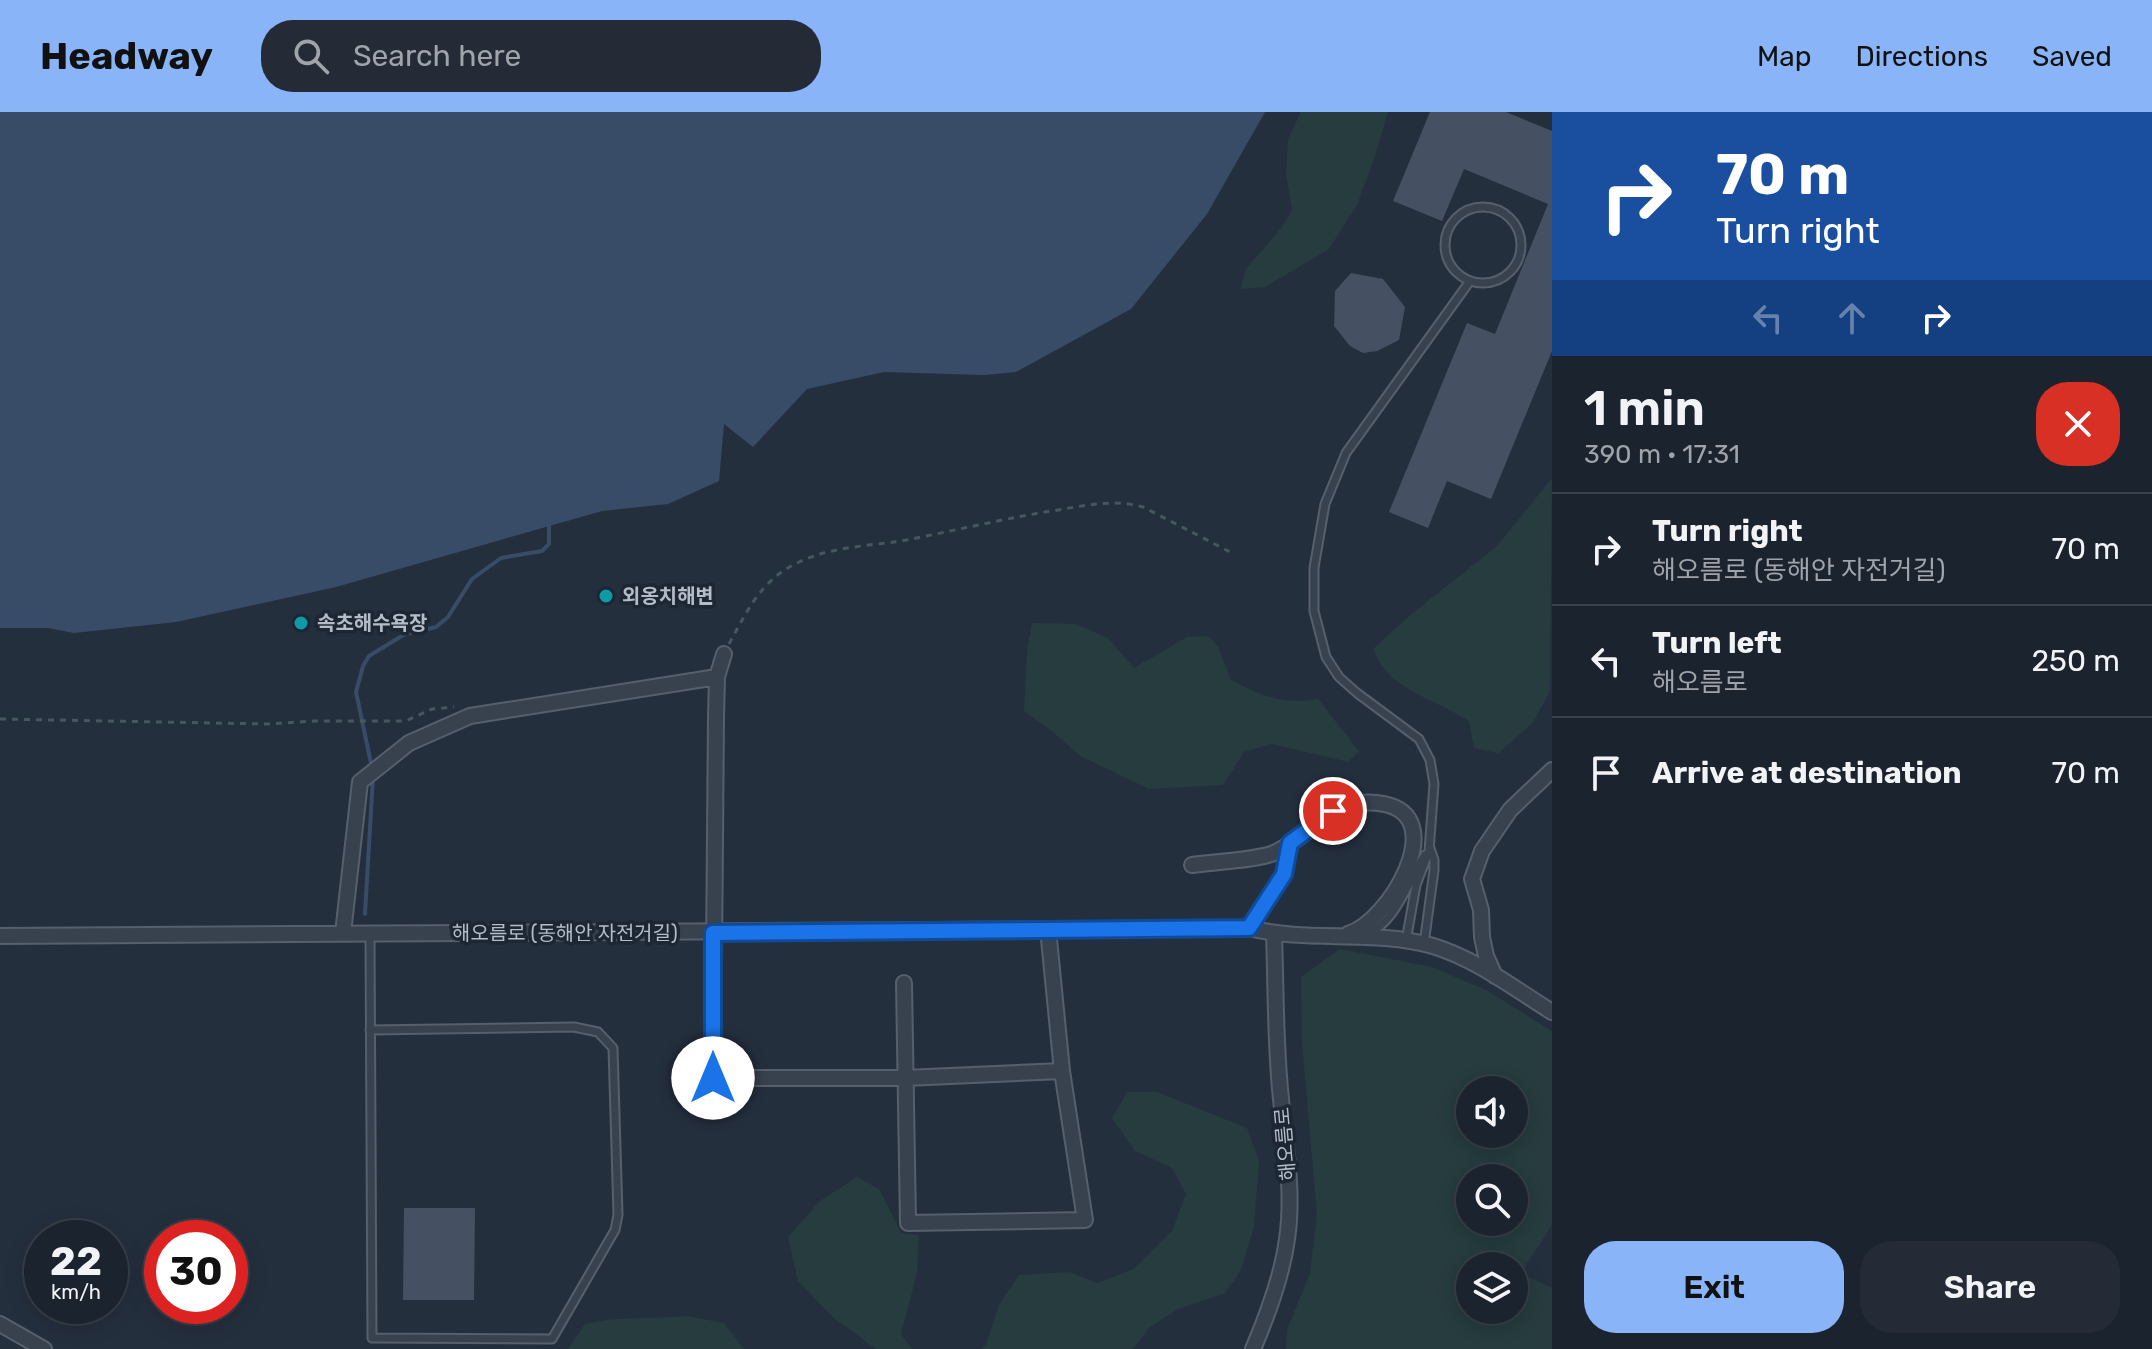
<!DOCTYPE html>
<html lang="en">
<head>
<meta charset="utf-8">
<style>
  body { margin:0; font-family:Rubik,"Noto Sans KR",sans-serif; background:#242b36; color:#f1f3f6; height:100vh; display:flex; flex-direction:column; font-size:30px; white-space:nowrap }
  * { box-sizing:border-box; margin:0 }
  p { font-size:26px; color:#a0a4aa }
  .icon { flex:none; width:44px; height:44px; fill:none; stroke:currentColor; stroke-width:2; stroke-linecap:round; stroke-linejoin:round }
  .map { position:relative; flex:1; overflow:hidden }
  .side { display:flex; flex-direction:column; background:#1b232e; width:600px }
  .side>* { flex:none }
  .top-card { background:#1a4fa0; color:#fff; overflow:hidden }
  .buttons { position:absolute; left:1456px; top:964px; display:grid; gap:16px }
  .buttons a { display:grid; place-items:center; width:72px; height:72px; border-radius:50%; background:#1b232e; box-shadow:0 4px 20px #0003,0 0 0 2px #39404a; font-size:40px }
  .speed { position:absolute; left:24px; top:1108px; display:flex; gap:16px; font-size:40px; font-weight:700; text-align:center }
  .speed>* { display:grid; place-content:center; width:104px; height:104px; border-radius:50%; background:#1b232e; box-shadow:0 4px 20px #0003,0 0 0 2px #39404a; line-height:1 }
  .speed small { font-size:20px; font-weight:400 }
  .speed .limit { border:12px solid #d22; background:#fff; color:#111 }
  .pin { position:absolute; display:grid; place-items:center; width:68px; height:68px; color:#fff; margin:-34px; border:4px solid #fff; border-radius:50%; box-shadow:0 2px 8px #0007 }
  .me { position:absolute; width:88px; margin:-44px; rotate:0deg; stroke-linejoin:round; filter:drop-shadow(0 0 6px #0008) }
  .turn { display:flex; align-items:center; gap:28px; height:168px; padding:0 32px; font-size:36px }
  .turn .icon { width:104px; height:104px; stroke-width:2.5 }
  .turn b { display:block; font-size:56px; line-height:68px }
  .lanes { display:flex; align-items:center; height:76px; padding:0 32px; background:#0003; justify-content:center; gap:40px; direction:ltr }
  .lanes .off { opacity:.35 }
  .round { display:grid; place-items:center; flex:none; width:84px; height:84px; border-radius:32px; background:#242b36 }
  .head { display:flex; align-items:center; justify-content:space-between; height:136px; padding:0 32px }
  h1 { font-size:48px; font-weight:600; line-height:60px }
  .button { display:flex; gap:16px; margin-top:auto; padding:16px 32px }
  .button a { flex:1; height:92px; border-radius:32px; background:#8ab4f8; color:#111; font-size:32px; font-weight:600; line-height:92px; text-align:center }
  .button a+a { background:#242b36; color:#f1f3f6 }
  ul { padding:0; list-style:none }
  li { display:flex; align-items:center; gap:24px; height:112px; padding:0 32px; border-top:2px solid #39404a }
  li div { flex:1 }
  li b { display:block; font-size:30px }
  li em { font-style:normal }
  header { display:flex; align-items:center; gap:48px; box-sizing:border-box; height:112px; padding:0 40px; background:#8ab4f8; color:#111 }
  header strong { font-size:38px }
  nav { display:flex; gap:44px; margin-inline-start:auto; font-size:28px }
  .search { width:560px; height:72px; background:#242b36; display:flex; align-items:center; gap:20px; box-sizing:border-box; padding:0 28px; border-radius:32px; color:#a0a4aa; font-size:30px }
  main { display:flex; flex:1; min-height:0 }
  .map>svg:first-child { display:block }
  .green { fill:#263c3f; fill-rule:evenodd }
  .water { fill:#394c67 }
  .lines { fill:none; stroke-linecap:round; stroke-linejoin:round }
  .stream { stroke:#394c67; stroke-width:4 }
  .building { fill:#455162 }
  .lane-casing { stroke:#565f6c; stroke-width:11 }
  .street-casing { stroke:#565f6c; stroke-width:18 }
  .path { stroke:#44595c; stroke-width:3; stroke-dasharray:6 6; stroke-linecap:butt }
  .lane { stroke:#38414e; stroke-width:7 }
  .street { stroke:#38414e; stroke-width:14 }
  .route-casing { stroke:#114b97; stroke-width:20 }
  .route { stroke:#1a73e8; stroke-width:14 }
  .culture-dot { fill:#0f9aa8; stroke:#1d2633; stroke-width:3 }
  .labels { text-anchor:middle; stroke-width:7; stroke-linejoin:round; paint-order:stroke }
  .poi-label { font-size:20px; font-weight:bold; fill:#b4bcc9; stroke:#1d2633; text-anchor:start }
  .street-label { font-size:20px; fill:#b4bcc9; stroke:#1d2633 }
</style>
</head>
<body>
<header>
<strong>Headway</strong>
<div class="search"><svg class="icon" aria-label="search" viewBox="0 0 24 24"><circle cx="10" cy="10" r="6"/><path d="M15 15l6 6"/></svg>Search here</div>
<nav><a>Map</a><a>Directions</a><a>Saved</a></nav>
</header>
<main>
<div class="map">
<svg width="1552" height="1237" viewBox="0 0 1552 1237">
  <rect width="100%" height="100%" fill="#242f3e"/>
  <!-- green -->
  <path class="green" d="M1301,0H1388L1374,47L1357,93L1329,137L1265,175L1240,177L1246,157L1282,115L1292,98L1286,62L1288,27Z
    M1552,366L1550,579L1533,610L1499,641L1474,636L1469,609C1446,594 1402,579 1386,559C1381,553 1377,544 1373,537L1408,505L1497,434Z
    M1032,511L1076,512L1108,526L1134,556L1187,525L1209,524L1218,535L1231,568C1262,584 1282,593 1318,587L1359,639L1348,650L1272,632L1244,640L1223,673L1149,677L1080,644L1053,620L1024,599L1027,539Z
    M1340,837L1432,855L1486,878L1552,919V1113L1521,1161L1552,1176V1237H1286L1287,1218L1310,1161L1317,1102L1302,931L1301,865ZM1514,978V1022H1470V978ZM1514,1066V1110H1470V1066ZM1514,1154V1198H1470V1154Z
    M1127,980H1157L1247,1016L1259,1049L1254,1115L1241,1158L1225,1181L1178,1197L1149,1216L1133,1237H981L986,1233L999,1193L1019,1163L1069,1160L1097,1171L1134,1157L1172,1119L1186,1082L1172,1056L1135,1039L1112,1006Z
    M857,1065L879,1077L901,1121L919,1123L917,1161L901,1222L912,1237H876L834,1206L798,1169L788,1125L820,1089Z
    M687,1204L724,1211L744,1237H568L585,1212C618,1204 653,1207 687,1204Z"/>
  <!-- water -->
  <path class="water" d="M0,0H1265L1207,102L1131,197L1016,260L984,263L884,260L807,277L753,335L724,312L719,369L668,392L602,399L336,475L176,510L74,521L48,516H0Z"/>
  <g class="lines">
    <!-- stream -->
    <path class="stream" d="M372,656L356,580L363,554L369,544L405,522L436,515L448,505L472,467L501,446L542,439L549,432V413
      M365,802L373,664"/>
  </g>
  <!-- building -->
  <path class="building" d="M1430,0H1506L1552,19V239L1491,387L1447,369L1428,416L1389,400L1467,211L1495,222L1548,92L1464,57L1442,109L1393,89Z
    M1351,161L1383,167L1405,195L1399,228L1377,239L1363,241L1350,234L1334,214L1335,179Z
    M404,1096H475L474,1188H403Z"/>
  <g class="lines">
    <defs>
      <path id="lane" d="M1445 133a38 38 0 1 1 76 0a38 38 0 1 1-76 0Z
        M370,822L372,1226L552,1227L615,1118L618,1103L613,936L598,920L574,915L370,918
        M1368,822C1398,807 1407,770 1425,743
        M1406,829L1416,773L1429,739L1434,672L1430,648L1419,627L1357,581L1339,565L1326,545L1314,499V456L1325,392L1346,341L1470,169
        M1424,832L1434,758V748L1430,736"/>
      <path id="street" d="M724,542L717,565L716,605L713,966H905L1062,959
        M1192,753C1212,750 1261,748 1276,740C1315,721 1334,682 1384,692C1451,705 1389,810 1348,822
        M1249,816L1284,762L1290,731
        M343,821L360,670L409,631L470,604L717,565
        M0,824L1249,816C1309,831 1373,817 1433,834C1476,847 1515,877 1552,900
        M1495,864L1486,844L1482,825L1481,798L1472,767L1482,739L1510,698L1552,658
        M904,871L908,1111L1085,1108L1062,959L1048,817
        M0,1212L44,1237
        M1253,1237C1268,1202 1282,1165 1287,1127C1294,1080 1285,1033 1281,987C1275,932 1276,877 1274,822"/>
    </defs>
    <!-- lane casing -->
    <use href="#lane" class="lane-casing"/>
    <!-- street casing -->
    <use href="#street" class="street-casing"/>
    <!-- path -->
    <path class="path" d="M729,532C748,497 762,467 799,450C831,435 867,434 901,429C954,419 1005,406 1058,398C1087,393 1115,387 1143,395L1234,442
      M0,607L267,612L315,609H406L432,597L454,595"/>
    <!-- lane -->
    <use href="#lane" class="lane"/>
    <!-- street -->
    <use href="#street" class="street"/>
  </g>
  <g class="lines">
    <defs>
      <path id="route" d="M713,966V821L1249,816L1284,762L1290,731L1333,699"/>
    </defs>
    <!-- route casing -->
    <use href="#route" class="route-casing"/>
    <!-- route -->
    <use href="#route" class="route"/>
  </g>
  <!-- markers -->
  <g class="culture-dot">
    <circle cx="606" cy="484" r="8"/>
    <circle cx="301" cy="511" r="8"/>
  </g>
  <g class="labels">
    <!-- poi labels -->
    <g class="poi-label">
      <text x="622" y="491">외옹치해변</text>
      <text x="317" y="518">속초해수욕장</text>
    </g>
    <!-- street labels -->
    <g class="street-label">
      <text x="565" y="828">해오름로 (동해안 자전거길)</text>
      <text transform="translate(1285 1032) rotate(-95)" y="7">해오름로</text>
    </g>
  </g>
</svg>
<div class="buttons">
<a><svg class="icon" aria-label="sound" viewBox="0 0 24 24"><path d="M4 9h4l5-4v14l-5-4H4zM17 9q2 3 0 6"/></svg></a>
<a><svg class="icon" aria-label="search" viewBox="0 0 24 24"><circle cx="10" cy="10" r="6"/><path d="M15 15l6 6"/></svg></a>
<a><svg class="icon" aria-label="layers" viewBox="0 0 24 24"><path d="M12 4l9 5-9 5-9-5zM3 14l9 5 9-5"/></svg></a>
</div>
<div class="speed"><div>22<small>km/h</small></div><div class="limit">30</div></div>
<div class="pin" style="left:1333px;top:699px;background:#d93025"><svg class="icon" aria-label="arrive" viewBox="0 0 24 24"><path d="M6 21V4h12l-3 4 3 4H6"/></svg></div>
<svg class="me" style="left:713px;top:966px" viewBox="-20 -20 40 40"><circle r="19" fill="#fff"/><path d="M0-13L10 11 0 6-10 11z" fill="#1a73e8"/></svg>
</div>
<section class="side">
<div class="top-card">
<div class="turn"><svg class="icon" aria-label="right" viewBox="0 0 24 24"><path d="M7 20v-9h11M14 6l5 5-5 5"/></svg><div><b>70 m</b>Turn right</div></div>
<div class="lanes"><svg class="icon off" aria-label="left" viewBox="0 0 24 24"><path d="M17 20v-9H6M10 6l-5 5 5 5"/></svg><svg class="icon off" aria-label="ahead" viewBox="0 0 24 24"><path d="M12 20V5M6 11l6-6 6 6"/></svg><svg class="icon" aria-label="right" viewBox="0 0 24 24"><path d="M7 20v-9h11M14 6l5 5-5 5"/></svg></div>
</div>
<div class="head"><div><h1>1 min</h1><p>390 m · 17:31</p></div><a class="round" style="background:#d93025;color:#fff"><svg class="icon" aria-label="close" viewBox="0 0 24 24"><path d="M6 6l12 12M18 6L6 18"/></svg></a></div>
<ul>
<li><svg class="icon" aria-label="right" viewBox="0 0 24 24"><path d="M7 20v-9h11M14 6l5 5-5 5"/></svg><div><b>Turn right</b><p>해오름로 (동해안 자전거길)</p></div><em>70 m</em></li>
<li><svg class="icon" aria-label="left" viewBox="0 0 24 24"><path d="M17 20v-9H6M10 6l-5 5 5 5"/></svg><div><b>Turn left</b><p>해오름로</p></div><em>250 m</em></li>
<li><svg class="icon" aria-label="arrive" viewBox="0 0 24 24"><path d="M6 21V4h12l-3 4 3 4H6"/></svg><div><b>Arrive at destination</b></div><em>70 m</em></li>
</ul>
<div class="button"><a>Exit</a><a>Share</a></div>
</section>
</main>
</body>
</html>
